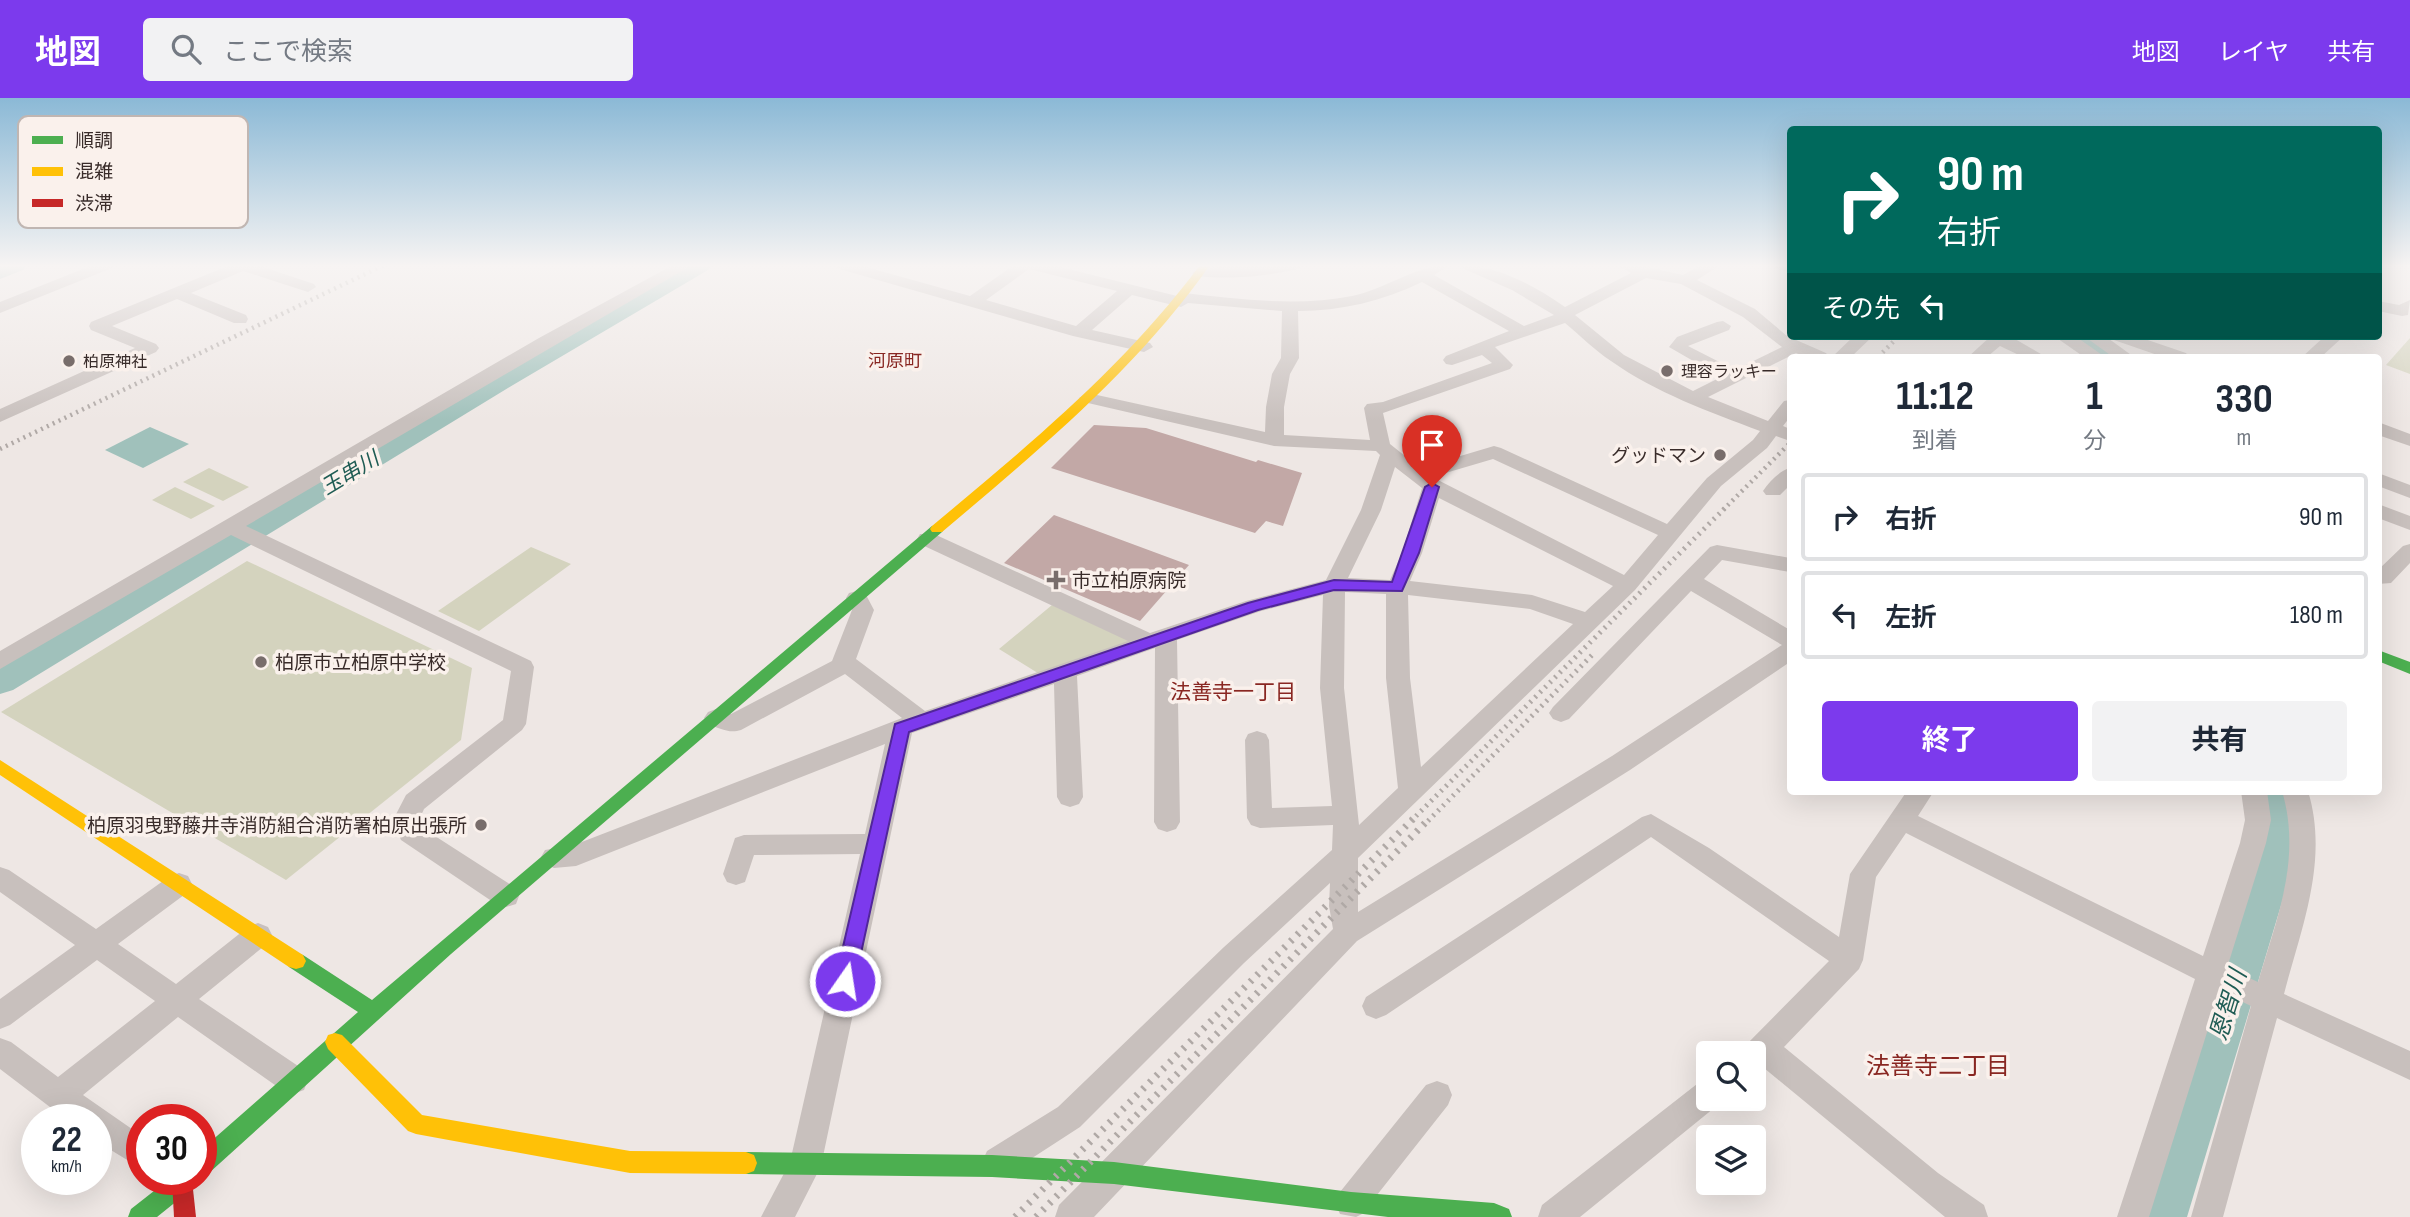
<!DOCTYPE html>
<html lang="ja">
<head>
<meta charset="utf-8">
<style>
  body { margin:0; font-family:"Sofia Sans Condensed","Noto Sans JP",sans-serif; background:#f2f2f3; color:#1f2937; height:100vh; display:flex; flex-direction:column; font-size:26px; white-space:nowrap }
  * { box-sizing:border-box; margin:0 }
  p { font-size:23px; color:#747a83 }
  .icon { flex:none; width:38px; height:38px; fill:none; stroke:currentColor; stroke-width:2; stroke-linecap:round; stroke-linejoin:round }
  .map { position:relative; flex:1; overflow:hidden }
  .sheet { position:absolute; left:1787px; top:256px; width:595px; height:441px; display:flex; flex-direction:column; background:#fff; border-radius:7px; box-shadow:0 7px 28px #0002 }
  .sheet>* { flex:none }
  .top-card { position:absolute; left:1787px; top:28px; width:595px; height:214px; border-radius:7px; box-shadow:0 7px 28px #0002; background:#00695c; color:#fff; overflow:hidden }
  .tools { position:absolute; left:1696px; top:943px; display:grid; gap:14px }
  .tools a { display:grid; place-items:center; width:70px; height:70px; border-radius:7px; background:#fff; box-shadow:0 7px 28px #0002; font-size:35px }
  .speed { position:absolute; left:21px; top:1006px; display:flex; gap:14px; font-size:35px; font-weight:700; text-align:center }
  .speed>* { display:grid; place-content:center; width:91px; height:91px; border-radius:50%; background:#fff; box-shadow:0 7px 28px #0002; line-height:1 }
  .speed small { font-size:18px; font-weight:400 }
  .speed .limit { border:10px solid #d22; background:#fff; color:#111 }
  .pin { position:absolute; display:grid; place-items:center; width:60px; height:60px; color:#fff; margin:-72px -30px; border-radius:50% 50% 50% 0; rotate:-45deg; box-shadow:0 0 7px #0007 }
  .pin .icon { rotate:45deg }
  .me { position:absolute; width:77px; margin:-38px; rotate:13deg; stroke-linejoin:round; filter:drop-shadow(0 0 5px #0008) }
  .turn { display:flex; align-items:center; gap:24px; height:147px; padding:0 35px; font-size:32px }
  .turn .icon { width:91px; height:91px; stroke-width:2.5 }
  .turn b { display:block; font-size:49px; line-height:60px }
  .then { display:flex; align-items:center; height:66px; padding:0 35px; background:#0003; gap:14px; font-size:26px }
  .eta { display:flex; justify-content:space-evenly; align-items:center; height:119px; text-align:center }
  .eta b { font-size:42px; font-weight:700; line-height:49px }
  .cta { display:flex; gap:14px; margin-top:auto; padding:14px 35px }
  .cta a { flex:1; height:80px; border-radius:7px; background:#7c3aed; color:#fff; font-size:28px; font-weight:700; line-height:80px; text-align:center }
  .cta a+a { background:#f2f2f3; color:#1f2937 }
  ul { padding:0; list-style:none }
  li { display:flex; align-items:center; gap:21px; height:88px; margin:0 14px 10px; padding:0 21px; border:4px solid #e0e1e3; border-radius:7px }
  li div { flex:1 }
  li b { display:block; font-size:26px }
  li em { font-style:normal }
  header { display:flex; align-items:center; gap:42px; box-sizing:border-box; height:98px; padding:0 35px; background:#7c3aed; color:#fff }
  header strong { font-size:33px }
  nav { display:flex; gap:38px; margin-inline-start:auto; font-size:24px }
  .search { width:490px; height:63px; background:#f2f2f3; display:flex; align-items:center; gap:18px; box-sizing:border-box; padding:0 24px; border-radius:7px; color:#747a83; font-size:26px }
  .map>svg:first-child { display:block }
  .green { fill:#d4d3be }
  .water { fill:#a0c1bb }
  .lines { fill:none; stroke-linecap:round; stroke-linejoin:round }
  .river { fill:#a0c1bb; fill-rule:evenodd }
  .building { fill:#c2a8a6 }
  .street { fill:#c8c0bd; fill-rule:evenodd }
  .fast { fill:#4caf50; fill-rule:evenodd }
  .slow { fill:#ffc107; fill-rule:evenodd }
  .jam { fill:#c62828; fill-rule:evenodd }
  .rail-far2 { stroke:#b0a9a6; stroke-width:4.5; stroke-dasharray:2 4.5; stroke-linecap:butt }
  .rail-far1 { stroke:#b0a9a6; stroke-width:5; stroke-dasharray:2 5; stroke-linecap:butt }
  .rail { stroke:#b0a9a6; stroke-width:7; stroke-dasharray:2.5 7; stroke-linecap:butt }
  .route { fill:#7c3aed; stroke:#51269a; stroke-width:2 }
  .poi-dot { fill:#786d6b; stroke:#faf1ec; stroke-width:2.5 }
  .labels { text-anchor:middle; stroke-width:7; stroke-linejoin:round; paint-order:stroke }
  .far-poi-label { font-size:16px; fill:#392c2a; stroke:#faf1ec; text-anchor:start }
  .far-neighbourhood-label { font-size:18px; fill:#892722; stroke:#faf1ec }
  .poi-label { font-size:19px; fill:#392c2a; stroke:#faf1ec; text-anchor:end }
  .water-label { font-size:21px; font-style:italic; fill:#1f5c54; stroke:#faf1ec }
  .neighbourhood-label { font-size:21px; fill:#892722; stroke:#faf1ec }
  .near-water-label { font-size:24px; font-style:italic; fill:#1f5c54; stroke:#faf1ec }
  .near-neighbourhood-label { font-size:24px; fill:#892722; stroke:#faf1ec }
  .key { fill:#faf1ec; stroke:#c0b6b2; stroke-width:2 }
  .key-label { font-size:19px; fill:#392c2a }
</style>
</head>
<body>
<header>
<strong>地図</strong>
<div class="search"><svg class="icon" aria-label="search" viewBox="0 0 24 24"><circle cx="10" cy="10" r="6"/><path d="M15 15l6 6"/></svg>ここで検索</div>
<nav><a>地図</a><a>レイヤ</a><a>共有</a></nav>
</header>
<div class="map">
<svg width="2410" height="1119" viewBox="0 0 2410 1119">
  <rect width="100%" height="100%" fill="#eee7e4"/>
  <!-- green -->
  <path class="green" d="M2410,240V276L2386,267Z
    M209,370L249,389L223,403L183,384Z
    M175,389L215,408L191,421L152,402Z
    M531,449L571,466L479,533L438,513Z
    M247,463L472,570L461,642L286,782L1,614Z
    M1052,507L1134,545L1041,577L999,551Z"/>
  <!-- water -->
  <path class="water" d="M150,329L189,346L143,370L105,352Z"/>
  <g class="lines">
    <!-- river -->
    <path class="river" d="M0,167H27L23,172L0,181Z
      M681,167H712L708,172L513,287L13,592L0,596V566Z
      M2064,238C2088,238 2110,238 2125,259C2102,259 2079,260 2064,238Z
      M2250,693H2290L2297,727L2295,761L2187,1119H2135L2253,761L2255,727Z"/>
  </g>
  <!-- building -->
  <path class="building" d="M1094,327L1146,330L1256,364L1258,362L1302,375L1283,428L1266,423L1255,435L1051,370Z
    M1054,417L1189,467L1140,523L1004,465Z"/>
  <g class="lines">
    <!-- street -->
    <path class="street" d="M93,167H114L112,170L0,215V204Z
      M230,167H257L314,186L316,189L308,194L243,173L191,195L246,217L248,221L246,225H234L177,201L112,228L156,246L159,250L156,254L0,324V311L135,250L91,232L89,228L91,224Z
      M673,167H692L246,428L531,563L534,569L526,626L522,632L424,711L419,722L421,729L516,790L519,798L516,806L506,809L496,806L401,742L393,722L406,697L503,622L511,573L231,437L0,571V553L539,240Z
      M834,167H859L970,198L1014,167H1052L1177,198L1184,195C1239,201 1297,209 1352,198C1386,191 1416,167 1450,167L1434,177L1524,228L1554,217L1512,192L1462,170L1460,167C1497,167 1535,188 1565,209L1631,175L1617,167H1638L1683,177L1701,167H1720L1697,182L1755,211L1787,238L1826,255L1829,259H1805L1796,255L1708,299L1768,323L1784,303L1790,302V319L1783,328L1790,331V343L1776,338L1767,350L1721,388L1635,492L1358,760V814L1612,658L1782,547L1691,493L1569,621L1561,624L1553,621L1549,615L1553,609L1710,449L1717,447L1790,460V474L1722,462L1704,481L1790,532V564L1630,672L1357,843L1094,1119H1055L1059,1107L1333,831L1329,808L1330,785L1244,865L1080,1029L1009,1075L998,1079L987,1075L982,1064L987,1053L1058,1009L1224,849L1332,752L1333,727L1260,730L1251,727L1247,720L1245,642L1248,636L1257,633L1266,636L1269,642L1272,710L1332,708L1320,590L1323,497L1261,513L1177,542L1180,724L1176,731L1167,734L1158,731L1154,724L1155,550L1077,578L1083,699L1079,706L1070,709L1061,706L1057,699L1054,586L912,635L821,1068L795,1119H761L790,1064L860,756L754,757L745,784L736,787L727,784L723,776L735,740L744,737L865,736L885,646L576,768L554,770L545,766L541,759L545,752L574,747L902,620L845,576L741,632C729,636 719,630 708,626L704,620L708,614L716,611L731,616L832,563L852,512L846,500L849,495L857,493L865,495L874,512L856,561L925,613L1128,543L920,446L917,441L920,436H934L1150,535L1246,503L1326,482L1361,412L1380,357L1376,353L1274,348L1088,305L1079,300L1088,295L1265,334L1266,309L1272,276L1281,260L1282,213L1188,205L1181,209L1132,197L1092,232L1150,245L1153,249L1144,254L1073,238L836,170ZM1029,171L1117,193L1076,228L986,202ZM1646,180L1681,186L1743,219L1782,249L1735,272L1688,248L1729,232L1731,228L1723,223L1717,224L1677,239L1669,249L1721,279L1693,293L1624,257L1575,217ZM1422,184L1509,233L1446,258L1443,262L1446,266L1452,267L1482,257L1492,265L1383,304L1367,306L1364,310L1370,342L1284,337V309L1290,276L1299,260L1298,213C1341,213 1383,203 1422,184ZM1565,225C1580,237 1594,252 1611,263C1656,295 1710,314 1760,333L1753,342L1707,380L1667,426L1501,350L1494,348L1420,370L1390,346L1383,315L1510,271L1513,267L1495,249ZM1493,361L1658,437L1624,477L1432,379ZM1395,369L1422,390L1402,455L1390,482L1348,480L1381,412ZM1439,400L1613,488L1585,514L1532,497L1410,483L1422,455ZM1345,494L1386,496V580L1398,690L1359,727L1344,590ZM1408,497L1530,511L1573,526L1421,669L1410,580Z
      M1262,167H1305C1295,177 1202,185 1192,175L1200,170Z
      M1773,167H1790V175L1775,170Z
      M2410,202L2408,217L2402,218L2378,213V203L2399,207Z
      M1854,238H1873L1851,259H1832Z
      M1991,238H2010L2046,259H2023L2000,248L1987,259H1968Z
      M2054,238H2075L2105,259H2084Z
      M2084,238H2105L2134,259H2113Z
      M2111,238H2136L2186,255L2189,259H2163L2114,242Z
      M2325,238H2344L2321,259H2302Z
      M2378,324L2410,336V348L2378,337Z
      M1790,370V387L1780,397H1766L1763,393C1769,384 1779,373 1790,370Z
      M2378,375L2410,387V400L2378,388Z
      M2378,406L2410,418V432L2378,420Z
      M2410,446V465L2391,485L2378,486V472L2403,448Z
      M1907,693H1934L1918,718L2203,858L2240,745L2245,722L2241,693H2267L2271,722L2266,745L2227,870L2258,884C2277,820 2302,760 2282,693H2308C2329,762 2302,828 2284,896L2410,953V982L2277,920L2223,1119H2191L2251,908L2220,893L2149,1119H2117L2195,881L1906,735L1876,779L1863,862L1859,871L1784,949L1938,1075L1984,1107L1988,1119H1945L1764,970L1754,973V956H1741L1743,950L1829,863L1651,739L1386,917L1376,921L1366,917L1362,908L1366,899L1642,719L1651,716L1709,750L1839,839L1850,776Z
      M0,769L9,772L96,831L170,778L179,775L188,778L192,786L188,794L118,846L176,886L248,829L258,825L268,829L272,837L268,845L199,901L304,972L308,982L304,992L293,996L282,992L178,919L83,997L142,1038V1071L96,1043V1022H67L0,971V940L11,944L58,979L155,903L97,862L10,927L0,931V901L75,847L0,794Z
      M1708,982V1001H1721L1719,1006L1580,1119H1538L1542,1107L1697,986Z
      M1437,983L1448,987L1452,997L1448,1007L1362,1116L1356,1119L1340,1116L1335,1105L1340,1094L1426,987Z"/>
    <!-- fast -->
    <path class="fast" d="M937,427L944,431L942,434L451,856L209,1075L201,1078V1052L358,914L289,869L286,863L289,857L296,855L303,857L372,902L932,428Z
      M2378,552L2410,564V576L2378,563Z
      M746,1054L992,1057L1114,1064L1351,1094L1494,1105L1509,1111L1512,1119H1388L1114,1086L992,1079L746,1076L738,1073L735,1065L738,1057Z
      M168,1082H196L193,1090L157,1119H128L131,1111Z"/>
    <!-- slow -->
    <path class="slow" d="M1200,167H1210C1136,272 1039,352 942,434H932L930,431L932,428C1029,347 1124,269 1200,167Z
      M0,662L303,857L306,863L303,869L296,871L289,869L0,677Z
      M335,935L342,937L422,1017L630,1053L746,1054L754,1057L757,1065L754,1073L746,1076L630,1075L416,1036L408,1033L328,951L325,944L328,937Z"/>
    <!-- jam -->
    <path class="jam" d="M172,1082H192L196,1119H174Z"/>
    <!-- rail-far2 -->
    <path class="rail-far2" d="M1878,259L1899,238
      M0,351L384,167
      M1723,412L1790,345"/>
    <!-- rail-far1 -->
    <path class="rail-far1" d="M1411,723L1725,410
      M1428,723L1595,554"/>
    <!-- rail -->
    <path class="rail" d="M1015,1119L1413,721
      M1036,1119L1429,721"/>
  </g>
  <!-- sky -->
  <linearGradient id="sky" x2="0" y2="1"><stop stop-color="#8bb9d6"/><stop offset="0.52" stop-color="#f7f4f3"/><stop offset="1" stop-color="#f7f4f3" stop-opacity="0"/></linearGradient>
  <rect width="2410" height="323" fill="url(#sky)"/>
  <!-- route -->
  <path class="route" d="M1432,385L1439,389L1419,455L1402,493L1334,492L1258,512L909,634L855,883L852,889L845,892L838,889L835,883L895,626L1248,505L1334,482L1392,484L1425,389Z"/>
  <!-- markers -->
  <g class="poi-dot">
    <circle cx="69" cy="263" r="7"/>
    <circle cx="1667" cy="273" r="7"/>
    <circle cx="1720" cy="357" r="7"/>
    <path d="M1052.5 471.5h7v7h7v7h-7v7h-7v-7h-7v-7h7z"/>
    <circle cx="261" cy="564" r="7"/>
    <circle cx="481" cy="727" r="7"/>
  </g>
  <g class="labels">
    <!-- far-poi labels -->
    <g class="far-poi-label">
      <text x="83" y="269">柏原神社</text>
      <text x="1681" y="279">理容ラッキー</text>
    </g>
    <!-- far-neighbourhood labels -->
    <g class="far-neighbourhood-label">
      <text x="895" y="269">河原町</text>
    </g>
    <!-- poi labels -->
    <g class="poi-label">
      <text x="1706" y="364">グッドマン</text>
      <text x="1072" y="489" text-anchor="start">市立柏原病院</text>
      <text x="275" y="571" text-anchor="start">柏原市立柏原中学校</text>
      <text x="467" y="734">柏原羽曳野藤井寺消防組合消防署柏原出張所</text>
    </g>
    <!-- water labels -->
    <g class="water-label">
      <text transform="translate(350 375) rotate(-31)" y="7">玉串川</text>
    </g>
    <!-- neighbourhood labels -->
    <g class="neighbourhood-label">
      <text x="1233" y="601">法善寺一丁目</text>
    </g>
    <!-- near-water labels -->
    <g class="near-water-label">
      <text transform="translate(2228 907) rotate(-73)" y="8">恩智川</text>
    </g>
    <!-- near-neighbourhood labels -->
    <g class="near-neighbourhood-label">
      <text x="1938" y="976">法善寺二丁目</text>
    </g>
  </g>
  <!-- legend -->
  <rect x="18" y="18" width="230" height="112" rx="10" class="key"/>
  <rect x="32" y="38" width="31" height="8" fill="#4caf50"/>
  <rect x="32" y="69" width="31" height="9" fill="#ffc107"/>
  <rect x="32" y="101" width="31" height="8" fill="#c62828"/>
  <g class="key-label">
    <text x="75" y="49">順調</text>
    <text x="75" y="80">混雑</text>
    <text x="75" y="112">渋滞</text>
  </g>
</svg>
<div class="tools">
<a><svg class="icon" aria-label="search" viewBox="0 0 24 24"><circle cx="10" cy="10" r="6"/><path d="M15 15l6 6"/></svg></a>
<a><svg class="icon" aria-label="layers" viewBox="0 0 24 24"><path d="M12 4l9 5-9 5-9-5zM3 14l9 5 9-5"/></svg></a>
</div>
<div class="speed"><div>22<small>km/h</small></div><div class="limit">30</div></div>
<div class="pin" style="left:1432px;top:389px;background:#d93025"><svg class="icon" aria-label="arrive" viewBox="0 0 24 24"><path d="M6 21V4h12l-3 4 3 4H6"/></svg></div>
<svg class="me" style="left:845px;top:883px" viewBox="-20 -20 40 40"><circle r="17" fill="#7c3aed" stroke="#fff" stroke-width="3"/><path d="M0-11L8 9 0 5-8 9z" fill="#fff"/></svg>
<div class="top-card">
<div class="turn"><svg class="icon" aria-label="right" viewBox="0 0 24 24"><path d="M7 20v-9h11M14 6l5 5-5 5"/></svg><div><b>90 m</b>右折</div></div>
<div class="then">その先<svg class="icon" aria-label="left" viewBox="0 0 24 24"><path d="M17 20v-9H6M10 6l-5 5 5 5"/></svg></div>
</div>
<section class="sheet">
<div class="eta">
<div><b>11:12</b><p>到着</p></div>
<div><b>1</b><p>分</p></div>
<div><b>330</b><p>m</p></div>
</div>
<ul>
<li><svg class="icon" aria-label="right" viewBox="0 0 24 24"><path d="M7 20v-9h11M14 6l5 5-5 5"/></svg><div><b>右折</b></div><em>90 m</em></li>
<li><svg class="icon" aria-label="left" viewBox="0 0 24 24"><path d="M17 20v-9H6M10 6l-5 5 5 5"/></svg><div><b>左折</b></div><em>180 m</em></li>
</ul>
<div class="cta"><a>終了</a><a>共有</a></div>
</section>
</div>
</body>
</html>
